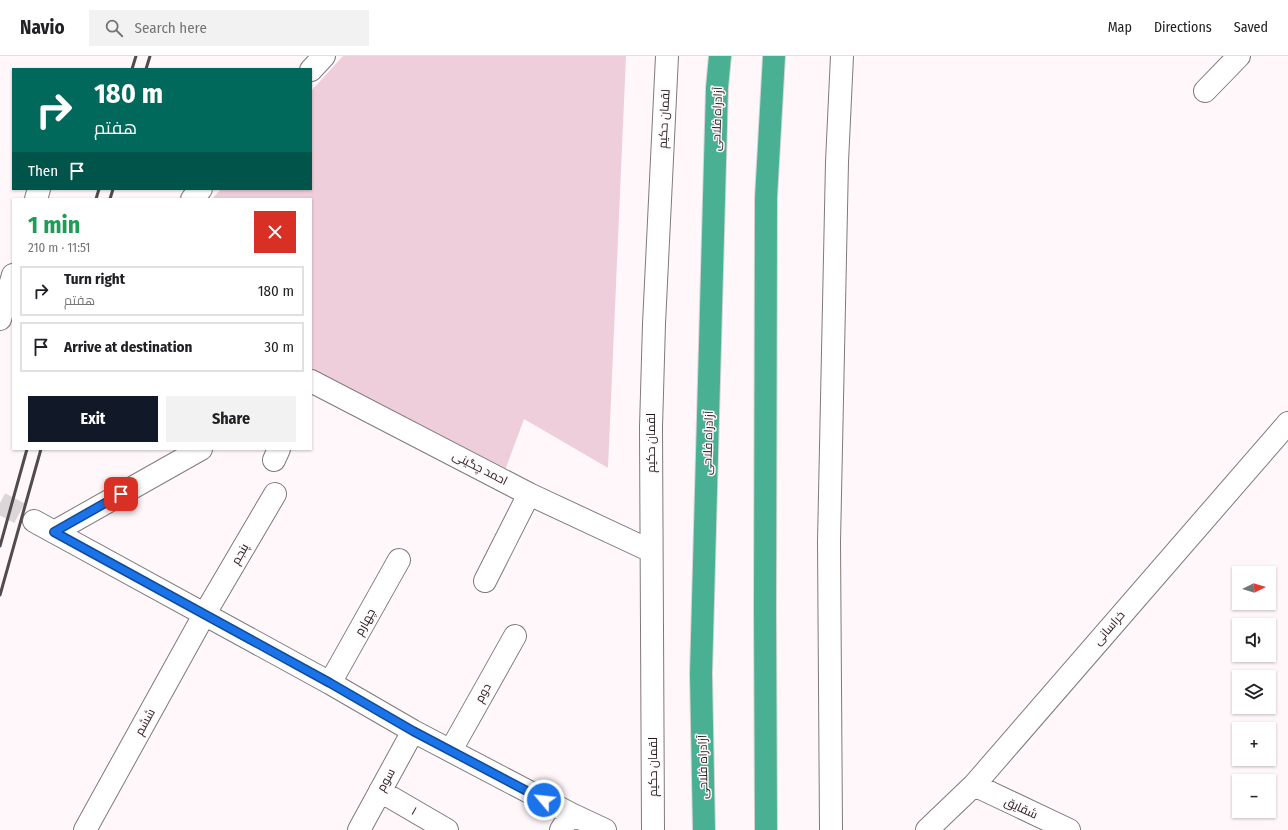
<!DOCTYPE html>
<html lang="en">
<head>
<meta charset="utf-8">
<style>
  body { margin:0; font-family:"Fira Sans Condensed",Cairo,sans-serif; background:#f2f2f2; color:#202124; height:100vh; display:flex; flex-direction:column; font-size:15px; white-space:nowrap }
  * { box-sizing:border-box; margin:0 }
  p { font-size:13px; color:#757577 }
  .icon { flex:none; width:22px; height:22px; fill:none; stroke:currentColor; stroke-width:2; stroke-linecap:round; stroke-linejoin:round }
  .map { position:relative; flex:1; overflow:hidden }
  .panel { position:absolute; left:12px; top:142px; width:300px; height:252px; display:flex; flex-direction:column; background:#fff; border-radius:0px; box-shadow:0 1px 3px #0004 }
  .panel>* { flex:none }
  .banner { position:absolute; left:12px; top:12px; width:300px; height:122px; border-radius:0px; box-shadow:0 1px 3px #0004; background:#00695c; color:#fff; overflow:hidden }
  .needle { width:26px; rotate:85deg }
  .buttons { position:absolute; left:1232px; top:510px; display:grid; gap:8px }
  .buttons a { display:grid; place-items:center; width:44px; height:44px; border-radius:0px; background:#fff; box-shadow:0 1px 3px #0004; font-size:20px }
  .pin { position:absolute; display:grid; place-items:center; width:34px; height:34px; color:#fff; margin:-17px; border-radius:8px; box-shadow:0 2px 6px #0006 }
  .me { position:absolute; width:44px; margin:-22px; rotate:298deg; stroke-linejoin:round; filter:drop-shadow(0 0 3px #0008) }
  .turn { display:flex; align-items:center; gap:14px; height:84px; padding:0 16px; font-size:18px }
  .turn .icon { width:52px; height:52px; stroke-width:2.5 }
  .turn b { display:block; font-size:28px; line-height:34px }
  .then { display:flex; align-items:center; height:38px; padding:0 16px; background:#0003; gap:8px; font-size:15px }
  .round { display:grid; place-items:center; flex:none; width:42px; height:42px; border-radius:0px; background:#f2f2f2 }
  .headline { display:flex; align-items:center; justify-content:space-between; height:68px; padding:0 16px }
  h1 { font-size:24px; font-weight:700; line-height:30px; color:#1e9e55 }
  .button { display:flex; gap:8px; margin-top:auto; padding:8px 16px }
  .button a { flex:1; height:46px; border-radius:0px; background:#111827; color:#fff; font-size:16px; font-weight:700; line-height:46px; text-align:center }
  .button a+a { background:#f2f2f2; color:#202124 }
  ul { padding:0; list-style:none }
  li { display:flex; align-items:center; gap:12px; height:50px; margin:0 8px 6px; padding:0 8px; border:2px solid #e0e0e0; border-radius:0px }
  li div { flex:1 }
  li b { display:block; font-size:15px }
  li em { font-style:normal }
  header { display:flex; align-items:center; gap:24px; box-sizing:border-box; height:56px; padding:0 20px; background:#fff; border-bottom:1px solid #e0e0e0 }
  header strong { font-size:19px }
  nav { display:flex; gap:22px; margin-inline-start:auto; font-size:14px }
  .search { width:280px; height:36px; background:#f2f2f2; display:flex; align-items:center; gap:10px; box-sizing:border-box; padding:0 14px; border-radius:0px; color:#757577; font-size:15px }
  .map>svg:first-child { display:block }
  .green { fill:#efcedc }
  .lines { fill:none; stroke-linecap:round; stroke-linejoin:round }
  .minor-tunnel { stroke:#ddd6d9; stroke-width:22; stroke-dasharray:22 11; stroke-linecap:butt }
  .minor-casing { stroke:#80797c; stroke-width:24 }
  .highway-casing { stroke:#d6d6d6; stroke-width:24 }
  .minor { stroke:#fff; stroke-width:22 }
  .highway { stroke:#49b093; stroke-width:22 }
  .rail { stroke:#504c4d; stroke-width:3 }
  .route-casing { stroke:#114b97; stroke-width:10 }
  .route { stroke:#1a73e8; stroke-width:7 }
  .labels { text-anchor:middle; stroke-width:3; stroke-linejoin:round; paint-order:stroke }
  .street-label { font-size:12px; fill:#1e1b1c; stroke:#fff7fa }
</style>
</head>
<body>
<header>
<strong>Navio</strong>
<div class="search"><svg class="icon" aria-label="search" viewBox="0 0 24 24"><circle cx="10" cy="10" r="6"/><path d="M15 15l6 6"/></svg>Search here</div>
<nav><a>Map</a><a>Directions</a><a>Saved</a></nav>
</header>
<div class="map">
<svg width="1288" height="774" viewBox="0 0 1288 774">
  <rect width="100%" height="100%" fill="#fff7fa"/>
  <!-- green -->
  <path class="green" d="M343,0H626L608,412L524,363L504,417L311,315V143H212L221,133H311V35Z"/>
  <g class="lines">
    <!-- minor-tunnel -->
    <path class="minor-tunnel" d="M0,447L34,465"/>
    <defs>
      <path id="minor" d="M311,14L324,0
        M1205,35L1239,0
        M36,143L39,133
        M192,143L201,133
        M0,263L13,219
        M311,325L529,438L651,495
        M274,404L279,393
        M34,465L330,627L413,675L571,758L605,774
        M54,476L201,393
        M485,525L529,438
        M330,627L399,504
        M451,694L515,580
        M974,729L1069,774
        M380,735L447,774
        M85,774L204,559L275,438
        M359,774L413,675
        M561,774L571,758
        M653,774L651,371L654,268L667,0
        M831,774L829,486L837,106L842,0
        M927,774L974,729L1288,367"/>
      <path id="highway" d="M704,774L701,618L717,32L720,0
        M766,774L765,554L766,142L774,0"/>
    </defs>
    <!-- minor casing -->
    <use href="#minor" class="minor-casing"/>
    <!-- highway casing -->
    <use href="#highway" class="highway-casing"/>
    <!-- minor -->
    <use href="#minor" class="minor"/>
    <!-- highway -->
    <use href="#highway" class="highway"/>
    <!-- rail -->
    <path class="rail" d="M132,13L136,0
      M146,13L150,0
      M96,143L99,133
      M110,143L113,133
      M0,490L27,393
      M0,539L41,393"/>
  </g>
  <g class="lines">
    <defs>
      <path id="route" d="M121,438L54,476L330,627L413,675L544,744"/>
    </defs>
    <!-- route casing -->
    <use href="#route" class="route-casing"/>
    <!-- route -->
    <use href="#route" class="route"/>
  </g>
  <g class="labels">
    <!-- street labels -->
    <g class="street-label">
      <text transform="translate(664 63) rotate(-87)" y="4">لقمان حکیم</text>
      <text transform="translate(717 63) rotate(-88)" y="4">آزادراه فلاحی</text>
      <text transform="translate(651 387) rotate(-90)" y="4">لقمان حکیم</text>
      <text transform="translate(708 387) rotate(-88)" y="4">آزادراه فلاحی</text>
      <text transform="translate(480 412) rotate(27)" y="4">احمد چگینی</text>
      <text transform="translate(240 498) rotate(-60)" y="4">پنجم</text>
      <text transform="translate(365 566) rotate(-61)" y="4">چهارم</text>
      <text transform="translate(1109 572) rotate(-49)" y="4">خراسانی</text>
      <text transform="translate(483 637) rotate(-61)" y="4">دوم</text>
      <text transform="translate(145 666) rotate(-61)" y="4">ششم</text>
      <text transform="translate(653 711) rotate(-90)" y="4">لقمان حکیم</text>
      <text transform="translate(703 711) rotate(-91)" y="4">آزادراه فلاحی</text>
      <text transform="translate(386 724) rotate(-61)" y="4">سوم</text>
      <text transform="translate(1021 752) rotate(25)" y="4">شقایق</text>
      <text transform="translate(414 755) rotate(30)" y="4">۱</text>
    </g>
  </g>
</svg>
<div class="buttons">
<a><svg class="needle" viewBox="-14 -14 28 28"><path d="M0-13l5 13h-10z" fill="#e53935"/><path d="M0 13l5-13h-10z" fill="#757577"/></svg></a>
<a><svg class="icon" aria-label="sound" viewBox="0 0 24 24"><path d="M4 9h4l5-4v14l-5-4H4zM17 9q2 3 0 6"/></svg></a>
<a><svg class="icon" aria-label="layers" viewBox="0 0 24 24"><path d="M12 4l9 5-9 5-9-5zM3 14l9 5 9-5"/></svg></a>
<a>+</a>
<a>−</a>
</div>
<div class="pin" style="left:121px;top:438px;background:#d93025"><svg class="icon" aria-label="arrive" viewBox="0 0 24 24"><path d="M6 21V4h12l-3 4 3 4H6"/></svg></div>
<svg class="me" style="left:544px;top:744px" viewBox="-20 -20 40 40"><circle r="17" fill="#1a73e8" stroke="#fff" stroke-width="3"/><path d="M0-11L8 9 0 5-8 9z" fill="#fff"/></svg>
<div class="banner">
<div class="turn"><svg class="icon" aria-label="right" viewBox="0 0 24 24"><path d="M7 20v-9h11M14 6l5 5-5 5"/></svg><div><b>180 m</b>هفتم</div></div>
<div class="then">Then<svg class="icon" aria-label="arrive" viewBox="0 0 24 24"><path d="M6 21V4h12l-3 4 3 4H6"/></svg></div>
</div>
<section class="panel">
<div class="headline"><div><h1>1 min</h1><p>210 m · 11:51</p></div><a class="round" style="background:#d93025;color:#fff"><svg class="icon" aria-label="close" viewBox="0 0 24 24"><path d="M6 6l12 12M18 6L6 18"/></svg></a></div>
<ul>
<li><svg class="icon" aria-label="right" viewBox="0 0 24 24"><path d="M7 20v-9h11M14 6l5 5-5 5"/></svg><div><b>Turn right</b><p>هفتم</p></div><em>180 m</em></li>
<li><svg class="icon" aria-label="arrive" viewBox="0 0 24 24"><path d="M6 21V4h12l-3 4 3 4H6"/></svg><div><b>Arrive at destination</b></div><em>30 m</em></li>
</ul>
<div class="button"><a>Exit</a><a>Share</a></div>
</section>
</div>
</body>
</html>
